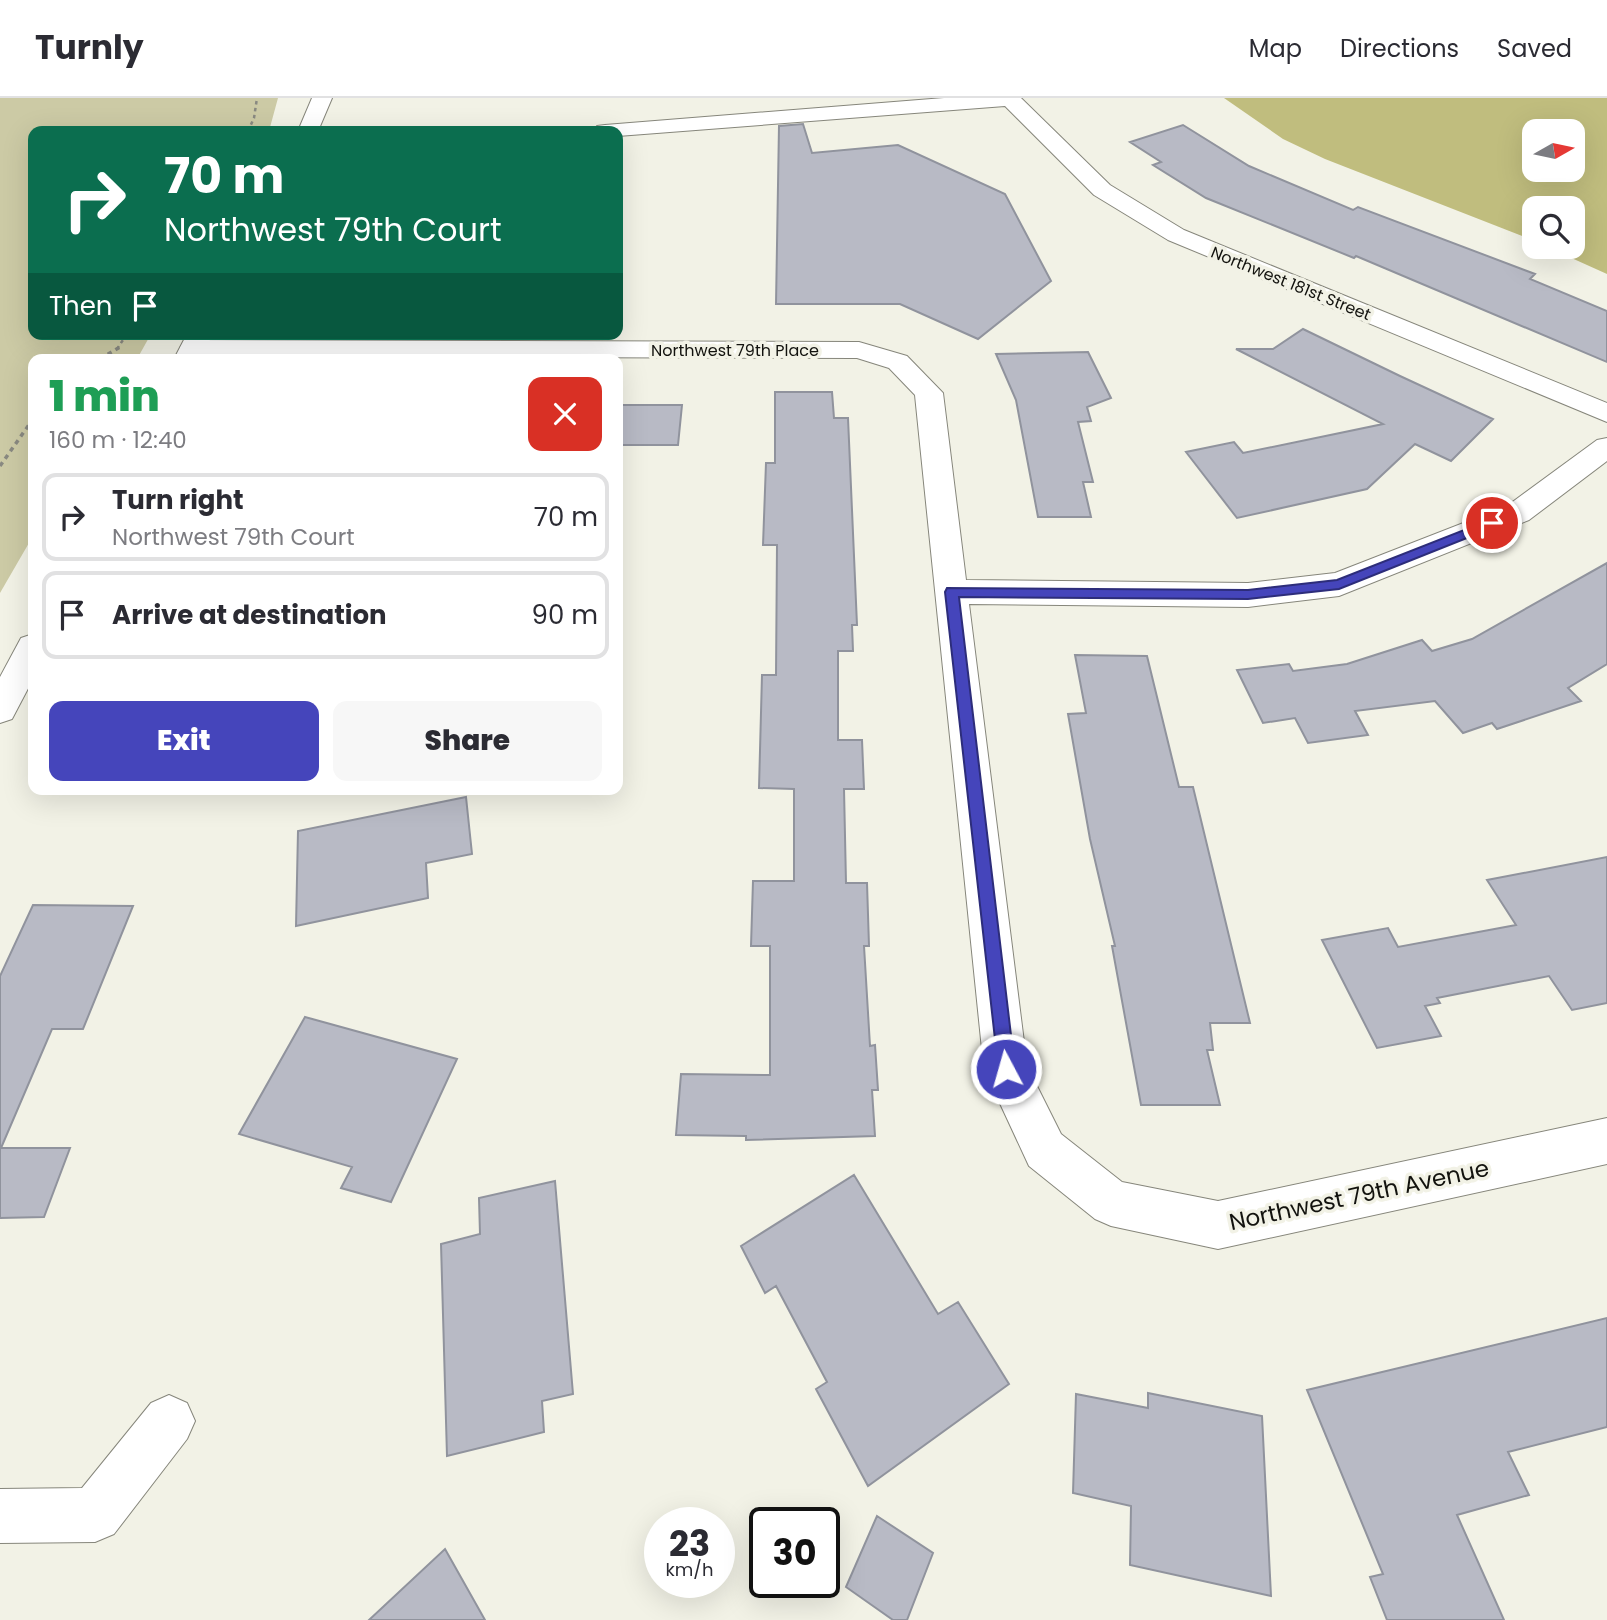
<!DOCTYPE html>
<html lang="en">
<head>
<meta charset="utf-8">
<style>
  body { margin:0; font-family:Poppins,sans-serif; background:#f7f7f7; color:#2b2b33; height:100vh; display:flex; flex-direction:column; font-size:26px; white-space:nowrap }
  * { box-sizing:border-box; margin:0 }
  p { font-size:23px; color:#7c7c81 }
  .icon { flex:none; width:38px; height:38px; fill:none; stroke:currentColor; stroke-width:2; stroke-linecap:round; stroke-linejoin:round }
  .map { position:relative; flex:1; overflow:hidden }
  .side { position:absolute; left:28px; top:256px; width:595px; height:441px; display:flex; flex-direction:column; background:#fff; border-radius:14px; box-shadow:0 7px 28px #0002 }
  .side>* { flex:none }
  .banner { position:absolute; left:28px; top:28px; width:595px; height:214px; border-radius:14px; box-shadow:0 7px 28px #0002; background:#0b6e4f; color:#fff; overflow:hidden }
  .needle { width:46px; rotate:81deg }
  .fabs { position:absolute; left:1522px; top:21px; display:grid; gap:14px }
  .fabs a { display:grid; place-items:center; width:63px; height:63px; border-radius:14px; background:#fff; box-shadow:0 7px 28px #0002; font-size:35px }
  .speed { position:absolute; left:644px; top:1409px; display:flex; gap:14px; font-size:35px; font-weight:700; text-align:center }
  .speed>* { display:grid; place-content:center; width:91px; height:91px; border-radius:50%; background:#fff; box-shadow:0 7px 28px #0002; line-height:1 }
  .speed small { font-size:18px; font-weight:400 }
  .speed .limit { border:4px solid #111; border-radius:10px; background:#fff; color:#111 }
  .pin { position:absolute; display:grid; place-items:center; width:60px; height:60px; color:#fff; margin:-30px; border:4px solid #fff; border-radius:50%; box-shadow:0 2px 7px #0007 }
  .me { position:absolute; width:77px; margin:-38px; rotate:354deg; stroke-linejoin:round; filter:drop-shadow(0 0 5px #0008) }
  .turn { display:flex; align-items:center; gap:24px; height:147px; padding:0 21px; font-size:32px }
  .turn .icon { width:91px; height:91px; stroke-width:2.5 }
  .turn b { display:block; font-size:49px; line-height:60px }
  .then { display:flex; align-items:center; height:66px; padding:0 21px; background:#0003; gap:14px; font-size:26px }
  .round { display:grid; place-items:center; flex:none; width:74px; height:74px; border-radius:14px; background:#f7f7f7 }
  .summary { display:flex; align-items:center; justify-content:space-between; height:119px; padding:0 21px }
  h1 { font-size:42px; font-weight:800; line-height:52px; color:#1e9e55 }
  .cta { display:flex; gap:14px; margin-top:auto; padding:14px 21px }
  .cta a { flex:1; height:80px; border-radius:14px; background:#4545bb; color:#fff; font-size:28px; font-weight:800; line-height:80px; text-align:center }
  .cta a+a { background:#f7f7f7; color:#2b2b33 }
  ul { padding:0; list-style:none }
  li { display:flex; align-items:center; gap:21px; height:88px; margin:0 14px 10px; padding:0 7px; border:4px solid #e1e1e2; border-radius:14px }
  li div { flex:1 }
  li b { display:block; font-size:26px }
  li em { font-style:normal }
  header { display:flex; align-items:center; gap:42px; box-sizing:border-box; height:98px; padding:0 35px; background:#fff; border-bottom:2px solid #e1e1e2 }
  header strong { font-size:33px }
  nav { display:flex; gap:38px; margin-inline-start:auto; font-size:24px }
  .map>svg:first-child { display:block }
  .green { fill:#cccaa5 }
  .water { fill:#c0bd7e; fill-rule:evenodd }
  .building { fill:#b8bac5; stroke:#90939d; stroke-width:2 }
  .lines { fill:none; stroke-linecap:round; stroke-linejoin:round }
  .street-casing { stroke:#86867b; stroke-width:2 }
  .secondary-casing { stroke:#86867b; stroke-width:2 }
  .path-far1 { stroke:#898981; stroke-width:2.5; stroke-dasharray:3.5 3.5; stroke-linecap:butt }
  .path { stroke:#898981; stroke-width:3.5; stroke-dasharray:4.5 4.5; stroke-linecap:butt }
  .street { fill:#fff; fill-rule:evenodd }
  .secondary { fill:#fff; fill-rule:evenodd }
  .route { fill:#4545bb; stroke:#2d2d7a; stroke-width:2 }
  .labels { text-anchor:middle; stroke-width:7; stroke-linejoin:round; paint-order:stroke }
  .far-street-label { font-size:16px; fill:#12120e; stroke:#f2f2e6 }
  .near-street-label { font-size:23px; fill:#12120e; stroke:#f2f2e6 }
</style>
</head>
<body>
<header>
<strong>Turnly</strong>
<nav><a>Map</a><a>Directions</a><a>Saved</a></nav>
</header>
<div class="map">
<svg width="1607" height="1522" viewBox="0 0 1607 1522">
  <rect width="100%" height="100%" fill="#f2f2e6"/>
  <!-- green -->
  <path class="green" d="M0,0H278L269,33H33V236H151L137,261H33V438L0,495Z"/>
  <!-- water -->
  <path class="water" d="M1224,0H1607V176L1547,149H1573V110H1535V143L1325,61L1283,41ZM1535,33H1573V72H1535Z"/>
  <!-- building -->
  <path class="building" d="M803,26L812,55L898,47L1005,96L1051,183L978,241L900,206H776L779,28Z
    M1183,27L1249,68L1353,112L1358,109L1535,176L1530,181L1607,213V264L1356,158L1354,160L1206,100L1153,67L1161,64L1130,44Z
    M1303,231L1400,278L1493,321L1451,363L1415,346L1367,391L1237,420L1186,354L1234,344L1243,355L1383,326L1236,251H1273Z
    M1088,254L1111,300L1087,309L1091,323L1078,324L1093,384H1083L1091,419H1038L1016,302L996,256Z
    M775,294H832L834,320H848L857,527H852L853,553H838V642H862L864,691H844L846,785H867L869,848H864L870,948L875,947L878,992H872L875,1038L746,1042V1038L676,1037L681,976L770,977V848H751L753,783H794V691L759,690L762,577H776L777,447H763L766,365H775Z
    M618,307H682L678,347H618Z
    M1607,465V566L1568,590L1581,603L1497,631L1492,625L1463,635L1435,603L1355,613L1368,637L1308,645L1295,620L1263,625L1237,572L1289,566L1293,573L1347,566L1422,542L1432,553L1472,541Z
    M1075,557L1147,558L1179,689H1193L1250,925H1210L1213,952H1207L1220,1007H1141L1112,848H1115L1090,741L1068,616L1086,615Z
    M466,699L472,756L426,765L428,800L296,828L298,733Z
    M1607,759V905L1572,912L1549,878L1437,900L1440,905L1425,908L1441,938L1377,950L1322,842L1388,830L1398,849L1516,827L1487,782Z
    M33,807L133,808L83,931H52L1,1050H70L44,1119L0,1120V878Z
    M305,919L457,961L391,1104L341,1090L352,1069L239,1036Z
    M854,1077L938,1216L958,1204L1009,1286L868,1388L816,1291L827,1284L776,1188L765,1195L741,1148Z
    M555,1083L573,1296L542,1303L544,1334L447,1358L441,1146L480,1136L479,1100Z
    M1607,1220V1329L1508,1354L1529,1397L1457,1417L1504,1522H1387L1370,1479L1383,1476L1307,1292Z
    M1148,1295L1262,1318L1271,1498L1130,1467L1131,1408L1073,1395L1076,1296L1148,1310Z
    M877,1418L933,1455L907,1522H893L846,1489Z
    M445,1451L485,1522H369Z"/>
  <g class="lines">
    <defs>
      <path id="street" d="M944,0H1021L1110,87L1184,132L1607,305V324L1168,142L1094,97L1005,8L618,38V33H594L597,28L605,27Z
        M193,242L859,244L907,258L943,295L966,482L1248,485L1335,475L1507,408L1597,342L1607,340V363L1529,422L1339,498L1248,509L969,506L1027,968L1061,1036L1122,1084L1218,1103L1607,1020V1066L1218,1151L1111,1128L1095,1121L1029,1068L984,971L915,297L889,270L857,260L193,258L184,256L180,250L184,244Z
        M169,1297L187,1305L195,1323L187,1341L114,1436L95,1444L0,1445V1391L82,1390L151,1305Z"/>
      <path id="secondary" d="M312,0H332L318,33H298Z
        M187,236H213L200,261H174Z
        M33,536V581L12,621L0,625V579L21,540Z"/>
    </defs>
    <!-- street casing -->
    <use href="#street" class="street-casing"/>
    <!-- secondary casing -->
    <use href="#secondary" class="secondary-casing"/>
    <!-- path-far1 -->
    <path class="path-far1" d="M248,33L254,20L257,0
      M117,251L127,236"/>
    <!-- path -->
    <path class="path" d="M100,261L120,249
      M0,368L33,321"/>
    <!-- street -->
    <use href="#street" class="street"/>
    <!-- secondary -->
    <use href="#secondary" class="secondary"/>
  </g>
  <!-- route -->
  <path class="route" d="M1492,421L1498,425L1497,428L1339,491L1248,501L959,499L1015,971L1012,977L1006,980L999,977L945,494L947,490L1248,492L1337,482Z"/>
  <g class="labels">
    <!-- far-street labels -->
    <g class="far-street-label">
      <text transform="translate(1291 185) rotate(22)" y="6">Northwest 181st Street</text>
      <text x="735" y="258">Northwest 79th Place</text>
    </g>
    <!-- near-street labels -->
    <g class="near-street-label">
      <text transform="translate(1359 1097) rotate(-12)" y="8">Northwest 79th Avenue</text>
    </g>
  </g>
</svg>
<div class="fabs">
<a><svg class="needle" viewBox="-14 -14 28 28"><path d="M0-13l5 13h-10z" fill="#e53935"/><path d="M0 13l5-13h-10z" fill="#7c7c81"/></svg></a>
<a><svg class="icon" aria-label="search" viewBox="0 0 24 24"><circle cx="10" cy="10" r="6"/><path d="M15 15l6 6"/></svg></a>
</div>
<div class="speed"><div>23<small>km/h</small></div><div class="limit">30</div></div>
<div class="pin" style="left:1492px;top:425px;background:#d93025"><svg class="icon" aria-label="arrive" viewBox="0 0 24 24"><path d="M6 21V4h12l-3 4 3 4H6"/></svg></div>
<svg class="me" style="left:1006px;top:971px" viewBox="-20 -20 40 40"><circle r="17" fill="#4545bb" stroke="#fff" stroke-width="3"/><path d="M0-11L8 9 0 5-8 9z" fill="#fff"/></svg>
<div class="banner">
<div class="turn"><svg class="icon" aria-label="right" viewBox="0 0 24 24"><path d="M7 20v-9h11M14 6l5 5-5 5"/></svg><div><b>70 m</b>Northwest 79th Court</div></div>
<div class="then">Then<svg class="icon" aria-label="arrive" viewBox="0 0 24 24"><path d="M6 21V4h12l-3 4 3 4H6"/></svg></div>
</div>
<section class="side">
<div class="summary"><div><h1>1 min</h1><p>160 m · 12:40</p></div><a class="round" style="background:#d93025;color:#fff"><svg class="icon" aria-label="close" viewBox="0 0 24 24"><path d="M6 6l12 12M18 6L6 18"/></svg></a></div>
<ul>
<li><svg class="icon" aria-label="right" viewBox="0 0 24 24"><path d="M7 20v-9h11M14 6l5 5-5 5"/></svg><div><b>Turn right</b><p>Northwest 79th Court</p></div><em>70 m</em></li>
<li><svg class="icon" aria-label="arrive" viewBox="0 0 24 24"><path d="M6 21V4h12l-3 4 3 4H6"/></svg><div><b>Arrive at destination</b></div><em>90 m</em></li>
</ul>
<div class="cta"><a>Exit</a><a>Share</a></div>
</section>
</div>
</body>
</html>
